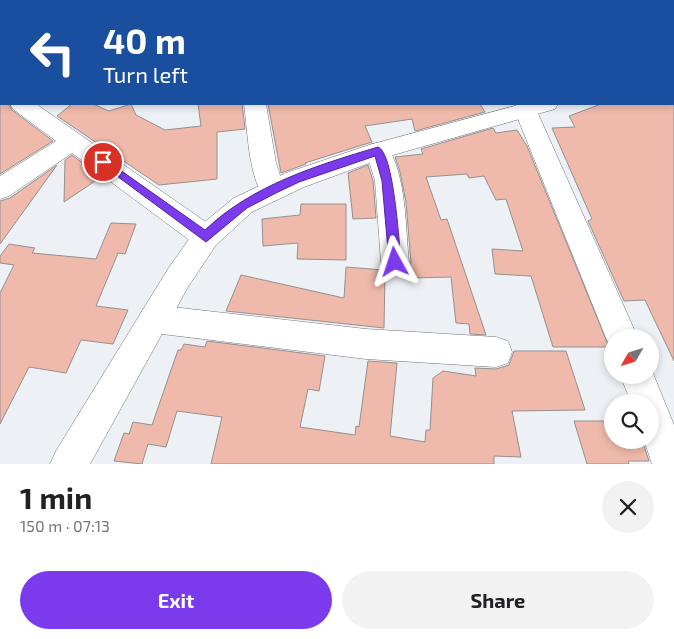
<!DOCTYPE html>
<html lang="en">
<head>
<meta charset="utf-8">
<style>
  body { margin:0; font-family:"Exo 2",sans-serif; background:#f2f2f2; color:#202124; height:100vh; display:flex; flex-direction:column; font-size:19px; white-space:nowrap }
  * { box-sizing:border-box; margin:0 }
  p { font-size:16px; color:#757577 }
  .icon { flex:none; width:28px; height:28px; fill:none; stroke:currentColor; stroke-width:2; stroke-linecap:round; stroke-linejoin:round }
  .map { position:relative; height:464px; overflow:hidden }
  .side { display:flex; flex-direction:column; background:#fff; flex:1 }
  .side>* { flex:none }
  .banner { position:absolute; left:0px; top:0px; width:675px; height:105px; box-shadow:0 2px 8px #0003; background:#1a4fa0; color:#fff; overflow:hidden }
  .needle { width:32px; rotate:231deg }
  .fabs { position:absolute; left:604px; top:329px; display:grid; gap:10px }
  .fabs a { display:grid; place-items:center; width:55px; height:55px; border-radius:50%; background:#fff; box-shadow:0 2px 8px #0003; font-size:25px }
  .pin { position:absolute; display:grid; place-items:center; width:42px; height:42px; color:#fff; margin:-21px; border:2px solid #fff; border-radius:50%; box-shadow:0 1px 5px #0007 }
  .me { position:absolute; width:55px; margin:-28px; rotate:355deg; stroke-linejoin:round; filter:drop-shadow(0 0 4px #0008) }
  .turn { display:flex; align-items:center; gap:18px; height:105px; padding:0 20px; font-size:22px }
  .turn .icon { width:65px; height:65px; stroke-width:2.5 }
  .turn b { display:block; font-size:35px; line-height:42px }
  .round { display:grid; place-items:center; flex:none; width:52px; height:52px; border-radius:26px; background:#f2f2f2 }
  .head { display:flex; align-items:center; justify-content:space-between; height:85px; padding:0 20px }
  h1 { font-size:30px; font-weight:700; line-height:38px }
  .primary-button { display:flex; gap:10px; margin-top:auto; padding:10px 20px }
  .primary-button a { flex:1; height:58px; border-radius:30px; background:#7c3aed; color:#fff; font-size:20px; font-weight:700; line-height:58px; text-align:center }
  .primary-button a+a { background:#f2f2f2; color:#202124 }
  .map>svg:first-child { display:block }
  .building { fill:#efbaac; stroke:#95908f }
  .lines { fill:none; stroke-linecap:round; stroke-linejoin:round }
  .minor-casing { stroke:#727478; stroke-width:1 }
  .highway-casing { stroke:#727478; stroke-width:1 }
  .minor { fill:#fff; fill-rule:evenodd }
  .highway { fill:#fff; fill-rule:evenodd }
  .route { fill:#7c3aed; stroke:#51269a }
</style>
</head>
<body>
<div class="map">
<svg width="674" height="464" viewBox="0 0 674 464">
  <rect width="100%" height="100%" fill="#edf0f4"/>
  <!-- building -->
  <path class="building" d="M0,97L1,104H8L12,110L53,141L0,174Z
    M72,104H93L109,111L131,104L136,115L165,130L201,126L198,104H242L245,129L217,132V179L159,185L57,116Z
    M268,104H480L485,112L415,131L412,119L365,126L372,142L305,163L306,164L281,173Z
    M601,104H674V361L645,300L624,301L588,221L592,219L552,128L575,127L569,116Z
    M493,128L496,133L517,130L527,146L609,347H553L531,276L495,274L492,249L523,251L506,199L496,200L484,176L469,178L467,174L426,177L441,220L447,219L486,335L470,334L469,324L456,323L451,277L411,278L409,267L411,262L406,202L400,172L395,157L423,154L421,149Z
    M72,155L101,177L64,202L65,160Z
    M57,165L0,244V201L10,198Z
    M368,165L373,181L376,218L353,219L348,173Z
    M301,204H346V260L297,259L298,243L263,246L262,219L300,215Z
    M111,223L136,224L125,254L118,253L96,306L128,310L113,344L81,340L66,373L29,367L0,424V293L14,265L0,263V256L9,244L35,248L32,253L96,259Z
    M346,267L383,270L385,272L384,328L226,311L241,275L344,298Z
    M207,341L325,356L319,391L308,389L300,427L355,435L356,426L359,427L368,361L397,363L390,436L425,442L426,430H430L433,378L443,371L476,376L475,368L496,369L509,365L514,351H566L585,410L512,411L521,457L494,456V464H211L222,417L177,411L166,447L148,444L142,464L114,461L124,433L129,434L133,422L152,425L178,350H181L184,344L205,347Z
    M574,421H612V440H642L649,461H628L629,464H587Z"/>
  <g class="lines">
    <defs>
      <path id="minor" d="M239,0H257L258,1H240Z
        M488,0H506L507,1H489Z
        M0,81L1,82V96L0,95Z
        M10,104H36L216,229L220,237L216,245L206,248L196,245L72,153L9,196L0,199V176L56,141L13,109Z
        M244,104H266L276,163L285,190L281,197L272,200L263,197C248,170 248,134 244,104Z
        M517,104H533L536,109L638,338H612V349L606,338L514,109Z
        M378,143L387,145C407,179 405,224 409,262L405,270L395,274L385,270L381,262L375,181L366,151L369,145Z
        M154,305L366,329L496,337L508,341L512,352L508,363L496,367L366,359L154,333L143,329L138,319L143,309Z
        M650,366L674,425V464H652L644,440H650V402H631L620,375H650Z"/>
      <path id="highway" d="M522,104H558L555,109L386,157L304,187L252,212L216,245L188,287L90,464H50L56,451L168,269L196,229L234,198L286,173L369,145Z"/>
    </defs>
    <!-- minor casing -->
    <use href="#minor" class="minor-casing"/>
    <!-- highway casing -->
    <use href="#highway" class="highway-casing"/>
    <!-- minor -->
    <use href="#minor" class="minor"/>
    <!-- highway -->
    <use href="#highway" class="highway"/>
  </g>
  <!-- route -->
  <path class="route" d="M378,147C394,153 399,243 401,262L399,265H391L389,262L382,181L375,156L299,182L276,193L247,208L206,242L98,162L99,160H106L205,230C252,185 318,165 378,147Z"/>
</svg>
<div class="fabs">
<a><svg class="needle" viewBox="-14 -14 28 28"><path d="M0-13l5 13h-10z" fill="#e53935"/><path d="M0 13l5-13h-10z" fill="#757577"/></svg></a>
<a><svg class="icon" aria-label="search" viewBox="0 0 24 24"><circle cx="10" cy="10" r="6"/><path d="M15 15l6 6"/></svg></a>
</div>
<div class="pin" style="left:103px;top:162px;background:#d93025"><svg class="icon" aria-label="arrive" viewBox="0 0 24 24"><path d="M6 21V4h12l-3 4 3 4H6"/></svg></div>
<svg class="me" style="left:395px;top:262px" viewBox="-20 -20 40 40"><path d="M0-17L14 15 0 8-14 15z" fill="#7c3aed" stroke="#fff" stroke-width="4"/></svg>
<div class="banner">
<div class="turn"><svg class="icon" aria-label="left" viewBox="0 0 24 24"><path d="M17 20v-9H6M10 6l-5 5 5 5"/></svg><div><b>40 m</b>Turn left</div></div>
</div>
</div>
<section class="side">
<div class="head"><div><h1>1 min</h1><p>150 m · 07:13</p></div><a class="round"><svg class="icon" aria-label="close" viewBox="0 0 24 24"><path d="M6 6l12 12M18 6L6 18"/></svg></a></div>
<div class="primary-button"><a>Exit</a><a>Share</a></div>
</section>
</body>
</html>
